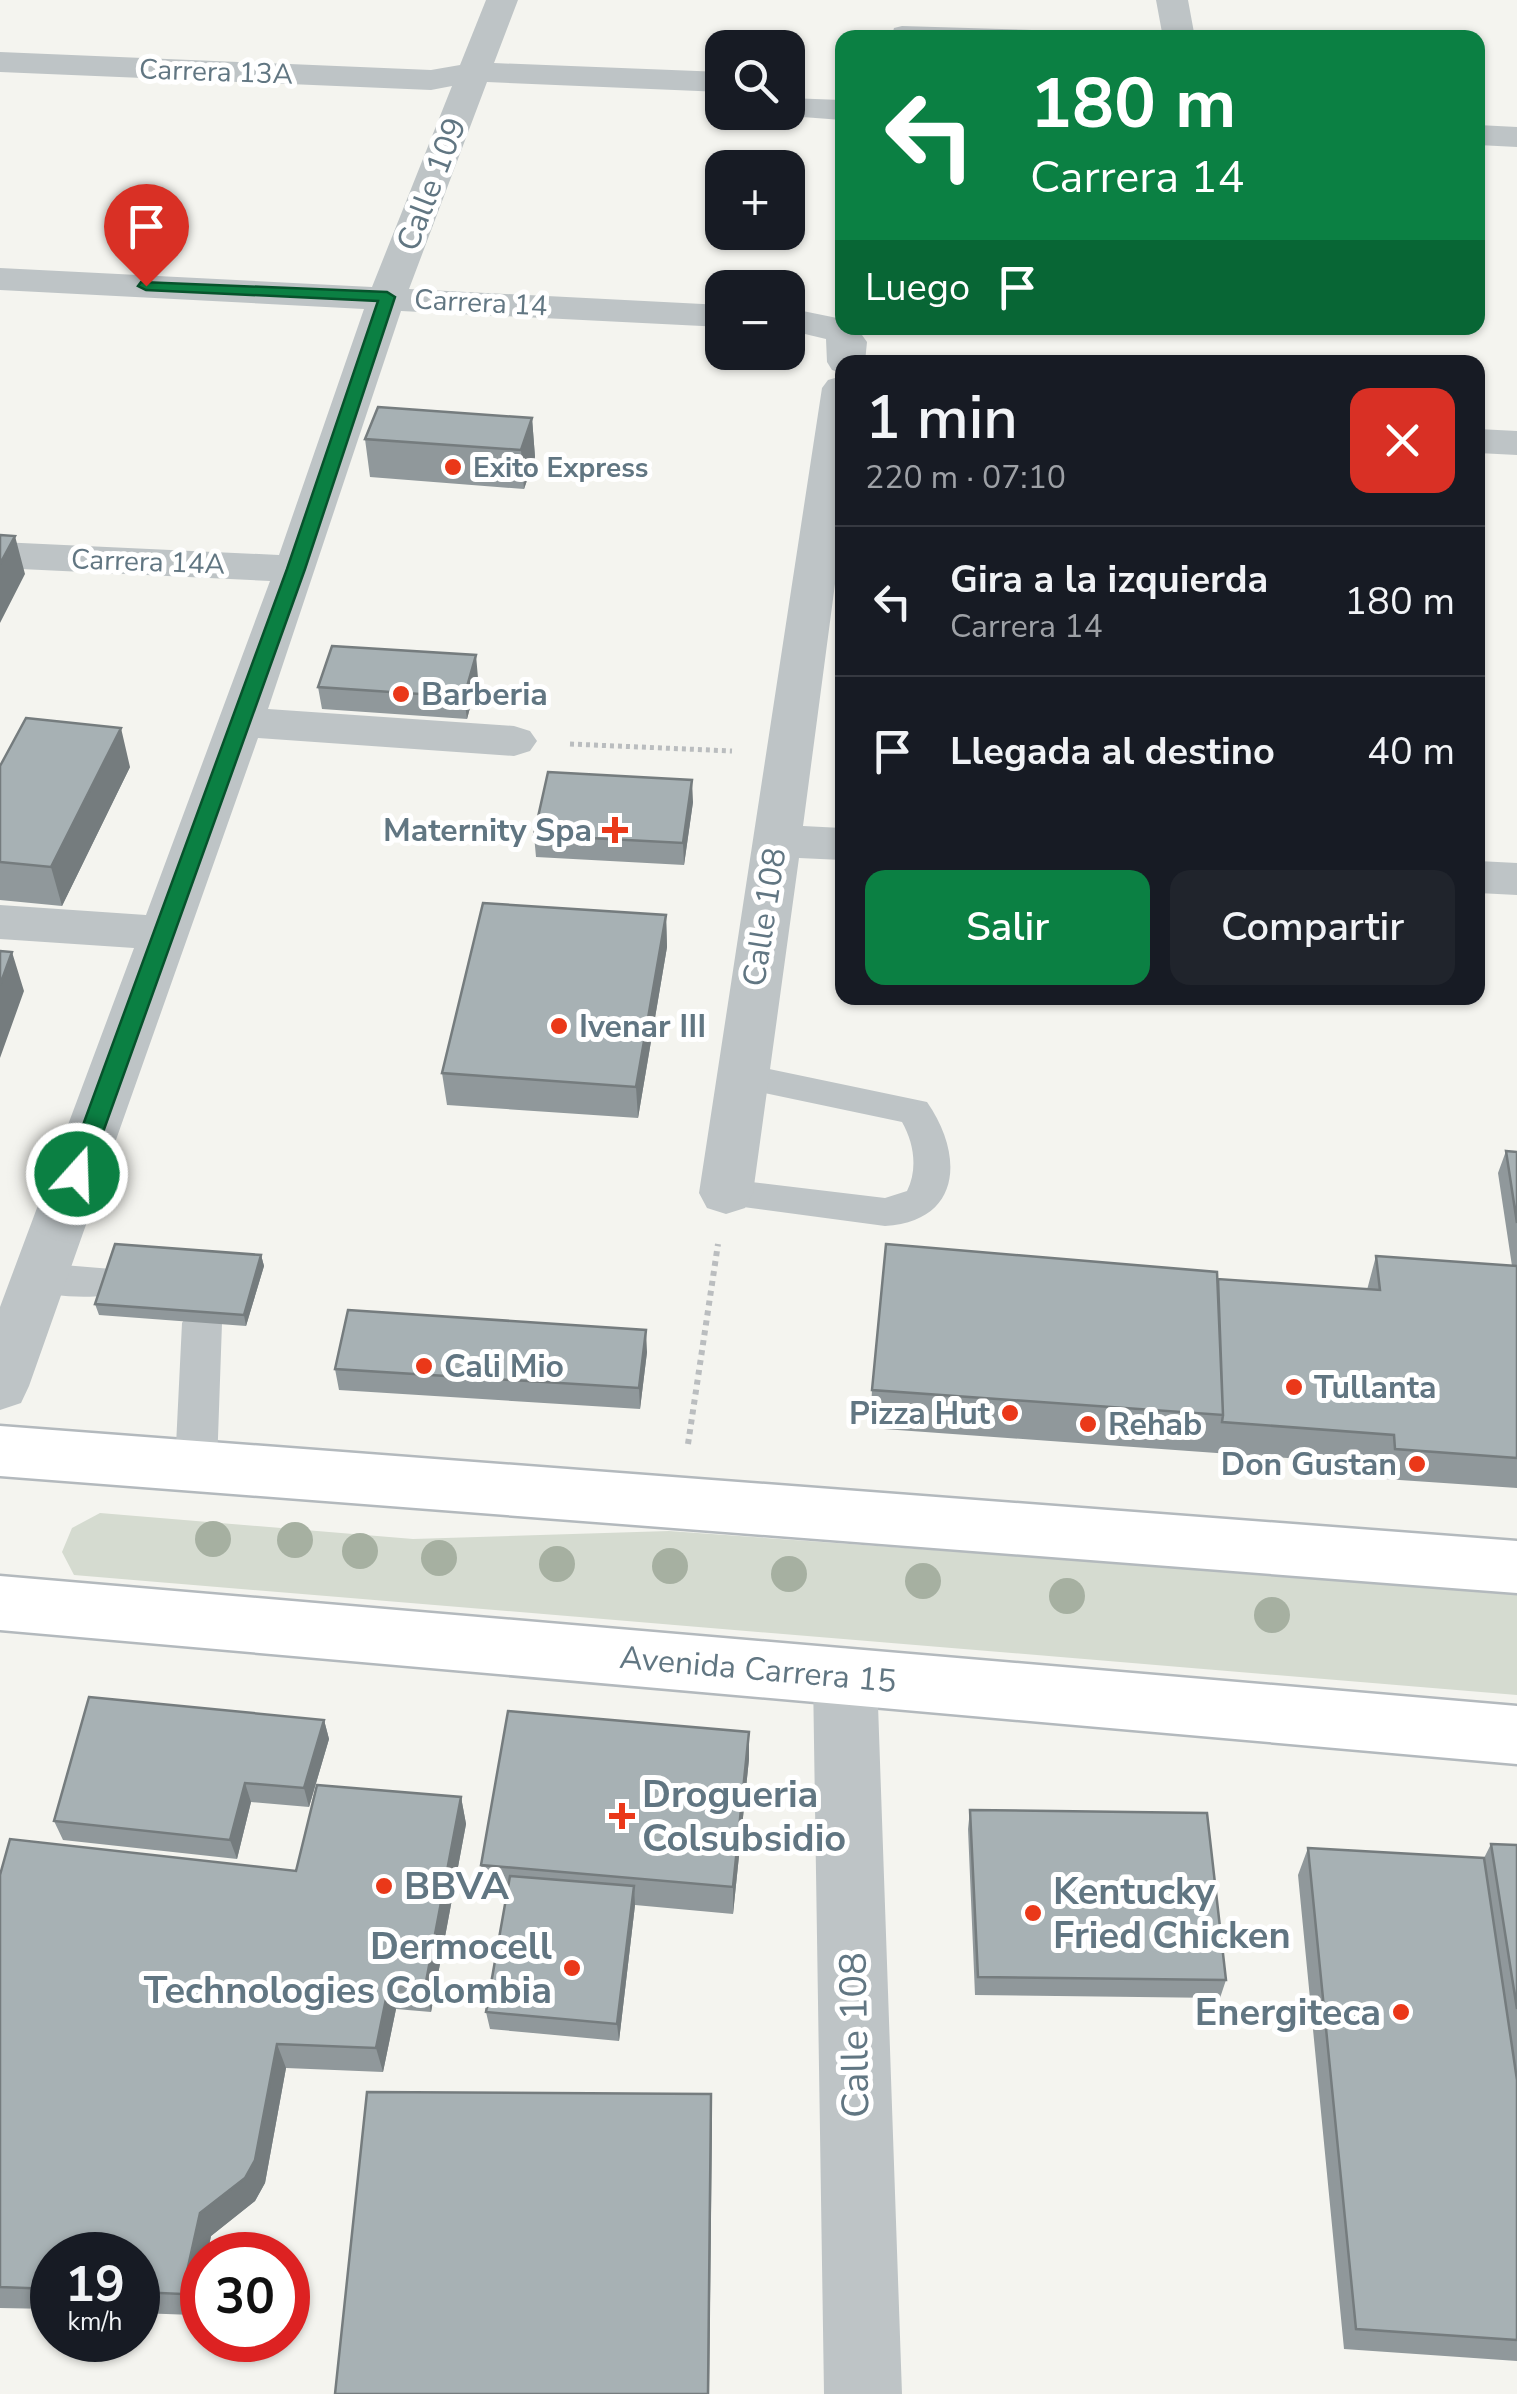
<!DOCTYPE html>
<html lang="es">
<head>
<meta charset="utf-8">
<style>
  body { margin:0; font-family:"Nunito Sans",sans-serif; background:#20242c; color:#f1f3f6; height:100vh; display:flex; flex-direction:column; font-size:38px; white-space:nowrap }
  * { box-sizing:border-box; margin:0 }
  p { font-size:32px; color:#9ea1a6 }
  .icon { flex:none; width:55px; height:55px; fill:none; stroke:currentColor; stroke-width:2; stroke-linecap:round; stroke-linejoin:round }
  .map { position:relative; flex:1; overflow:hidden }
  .side { position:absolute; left:835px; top:355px; width:650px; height:650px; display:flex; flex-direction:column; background:#171b24; border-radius:20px; box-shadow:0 2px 8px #0004 }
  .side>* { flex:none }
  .guide { position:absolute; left:835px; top:30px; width:650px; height:305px; border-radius:20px; box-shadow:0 2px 8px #0004; background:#0b8043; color:#fff; overflow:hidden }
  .controls { position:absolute; left:705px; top:30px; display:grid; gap:20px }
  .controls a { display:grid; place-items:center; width:100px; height:100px; border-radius:20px; background:#171b24; box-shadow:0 2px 8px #0004; font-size:50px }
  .speed { position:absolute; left:30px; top:2232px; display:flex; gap:20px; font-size:50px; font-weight:700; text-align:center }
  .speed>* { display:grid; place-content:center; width:130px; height:130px; border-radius:50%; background:#171b24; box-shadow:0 2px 8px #0004; line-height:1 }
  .speed small { font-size:25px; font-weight:400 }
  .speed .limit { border:15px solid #d22; background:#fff; color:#111 }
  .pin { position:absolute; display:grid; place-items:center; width:85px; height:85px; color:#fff; margin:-102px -42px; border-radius:50% 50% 50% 0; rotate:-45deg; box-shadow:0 0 10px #0007 }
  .pin .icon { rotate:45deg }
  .me { position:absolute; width:110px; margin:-55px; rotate:20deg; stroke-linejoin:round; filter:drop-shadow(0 0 8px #0008) }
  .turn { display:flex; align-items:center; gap:35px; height:210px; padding:0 30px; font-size:45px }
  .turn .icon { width:130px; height:130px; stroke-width:2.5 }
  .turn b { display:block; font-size:70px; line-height:85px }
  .then { display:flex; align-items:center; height:95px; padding:0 30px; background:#0003; gap:20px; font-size:38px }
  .round { display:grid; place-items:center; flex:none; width:105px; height:105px; border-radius:20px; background:#20242c }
  .head { display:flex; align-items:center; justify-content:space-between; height:170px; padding:0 30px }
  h1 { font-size:60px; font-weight:600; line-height:75px }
  .cta { display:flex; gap:20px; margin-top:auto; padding:20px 30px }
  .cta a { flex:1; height:115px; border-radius:20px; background:#0b8043; color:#fff; font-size:40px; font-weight:600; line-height:115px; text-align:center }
  .cta a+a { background:#20242c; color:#f1f3f6 }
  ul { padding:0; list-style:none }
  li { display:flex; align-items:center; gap:30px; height:150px; padding:0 30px; border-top:2px solid #363941 }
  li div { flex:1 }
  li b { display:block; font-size:38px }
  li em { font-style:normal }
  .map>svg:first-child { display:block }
  .green { fill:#d5dbd0 }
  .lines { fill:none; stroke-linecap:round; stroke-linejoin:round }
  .secondary-casing { stroke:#b3b9bd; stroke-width:5 }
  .path-far1 { stroke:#babdbf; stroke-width:5; stroke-dasharray:4 4; stroke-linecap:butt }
  .path { stroke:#babdbf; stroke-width:6; stroke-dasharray:5 5; stroke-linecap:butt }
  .service { fill:#bec4c6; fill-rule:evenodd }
  .minor { fill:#bec4c6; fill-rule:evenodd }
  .secondary { fill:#fff; fill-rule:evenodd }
  .tree { fill:#a6b0a1 }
  .wall { fill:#90989b }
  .shaded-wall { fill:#757c7e }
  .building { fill:#a7b1b4; stroke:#757c7e; stroke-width:2.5 }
  .route { fill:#0b8043; stroke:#07532c; stroke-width:2.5 }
  .poi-dot { fill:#ea3819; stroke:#fff; stroke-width:4 }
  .labels { text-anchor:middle; stroke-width:10; stroke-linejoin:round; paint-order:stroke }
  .far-street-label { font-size:28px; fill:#617682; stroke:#fff }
  .far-poi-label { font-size:28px; font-weight:bold; fill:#617682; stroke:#fff; text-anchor:start }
  .street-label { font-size:32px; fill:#617682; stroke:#fff }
  .poi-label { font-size:32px; font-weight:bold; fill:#617682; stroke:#fff; text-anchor:start }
  .near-poi-label { font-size:38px; font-weight:bold; fill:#617682; stroke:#fff; text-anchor:start }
  .near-street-label { font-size:38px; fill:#617682; stroke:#fff }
</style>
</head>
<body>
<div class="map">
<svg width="1517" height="2394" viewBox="0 0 1517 2394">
  <rect width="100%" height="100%" fill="#f4f4ef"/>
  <!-- green -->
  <path class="green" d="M100,1513L413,1539L669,1531L1517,1592V1695L74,1575L62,1552L72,1528Z"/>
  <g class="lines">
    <defs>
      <path id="secondary" d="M0,1426L1517,1541V1593L0,1476Z
        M0,1576L1517,1706V1764L0,1630Z"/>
    </defs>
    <!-- secondary casing -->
    <use href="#secondary" class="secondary-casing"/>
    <!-- path-far1 -->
    <path class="path-far1" d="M570,744L732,751"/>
    <!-- path -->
    <path class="path" d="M688,1444L718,1244"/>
    <!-- service -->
    <path class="service" d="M902,26L1065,31L1076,38H891L894,28Z
      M740,1063L927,1102C964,1155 962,1221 885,1226L713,1203L707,1193L713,1183L726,1179L885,1198L907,1191C918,1169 914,1143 902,1122L727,1085L722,1076L727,1067Z
      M39,1263L124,1270L129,1281L124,1292C96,1300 53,1297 25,1289L20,1278L25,1267Z
      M202,1308L216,1312L222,1323L217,1466L211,1478L196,1483L181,1478L175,1466L182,1323L188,1312Z"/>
    <!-- minor -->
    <path class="minor" d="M486,0H518L494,63L722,72V92L487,82L409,289L722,305V327L401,311L268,709L514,726L530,731L537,741L530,751L514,756L258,738L29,1386L21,1403L0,1410V1307L134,948L0,939V905L146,915L270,581L0,568V542L279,555L364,309L0,290V268L372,287L452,86L431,90L0,72V52L431,70L460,65Z
      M1156,0H1188L1195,38H1163Z
      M788,98L842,100V120L776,115L788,112Z
      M1478,125L1517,127V147L1478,145Z
      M788,308L842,319V328H857L867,342L865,362H842V373L832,370L827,362L826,339L788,330Z
      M842,376V531L803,826L842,828V860L799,858L753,1193L745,1208L726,1214L707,1208L699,1193L822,388L828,380Z
      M1478,429L1517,431V455L1478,453Z
      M1478,861L1517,863V895L1478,893Z
      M845,1648L868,1656L877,1676L902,2394H824L813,1676L822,1656Z"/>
    <!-- secondary -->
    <use href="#secondary" class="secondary"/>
  </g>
  <!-- trees -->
  <g class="tree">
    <circle cx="213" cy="1539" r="18"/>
    <circle cx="295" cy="1540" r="18"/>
    <circle cx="360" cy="1551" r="18"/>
    <circle cx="439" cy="1558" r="18"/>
    <circle cx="557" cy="1564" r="18"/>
    <circle cx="670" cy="1566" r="18"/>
    <circle cx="789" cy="1574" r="18"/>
    <circle cx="923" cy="1581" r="18"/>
    <circle cx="1067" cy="1596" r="18"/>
    <circle cx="1272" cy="1615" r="18"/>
  </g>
  <!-- wall -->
  <path class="wall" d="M532,418L535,457L524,489L370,477L365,439Z
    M478,678L467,719L322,709L318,687Z
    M0,766L130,767L62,906L0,900Z
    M693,802L684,865L536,857L534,835Z
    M666,915L667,947L638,1118L447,1105L442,1073Z
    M1506,1151L1517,1152V1488L1385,1479L1384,1465L870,1428L872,1390L1218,1279L1367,1290L1376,1256L1512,1266L1498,1173Z
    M261,1255L264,1266L246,1326L99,1315L95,1304Z
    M647,1352L640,1409L339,1390L335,1369Z
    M324,1720L329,1739L309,1807L251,1802L237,1859L63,1840L54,1821Z
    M749,1759L733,1914L635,1905L619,2041L490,2029L486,2012L507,1893L486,1891L481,1865Z
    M461,1797L466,1824L431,2012L396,2009L383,2072L286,2068L265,2183L255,2201L211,2236L194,2315L138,2313V2255H52V2309L0,2308V1875L296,1871Z
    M970,1810L1226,1980L1220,1998L975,1995L968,1829Z
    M1491,1844L1517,1845V2361L1344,2349L1298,1875L1308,1848L1484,1858Z"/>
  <!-- shaded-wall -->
  <path class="shaded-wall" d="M532,418L535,457L524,489L521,450Z
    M15,536L25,574L0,623V564Z
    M476,655L478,678L467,719L464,697Z
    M121,728L130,767L62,906L51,867Z
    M692,780L693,802L684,865L683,843Z
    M666,915L667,947L638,1118L636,1087Z
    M12,952L24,991L0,1058V985Z
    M261,1255L264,1266L246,1326L244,1315Z
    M646,1330L647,1352L640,1409L639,1388Z
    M324,1720L329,1739L309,1807L304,1788Z
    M749,1732V1759L733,1914V1887Z
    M245,1783L251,1802L237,1859L230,1840Z
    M461,1797L466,1824L431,2012L425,1987Z
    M634,1886L635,1905L619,2041L617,2024Z
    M389,1984L396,2009L383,2072L376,2048Z
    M277,2044L286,2068L265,2183L255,2201L211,2236L207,2255H202V2274L194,2315L182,2294L200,2213Z
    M711,2094L712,2123L709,2394H708Z"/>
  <!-- building -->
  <path class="building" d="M378,407L532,418L521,450L365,439Z
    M0,535L15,536L0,564Z
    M332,646L476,655L464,697L318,687Z
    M26,718L121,728L51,867L0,862V766Z
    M548,772L692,780L683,843L534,835Z
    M483,903L666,915L636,1087L442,1073Z
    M0,951L12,952L0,985Z
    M1506,1151L1517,1152V1223Z
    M115,1244L261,1255L244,1315L95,1304Z
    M886,1244L1217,1272L1223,1415L872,1390Z
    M1376,1256L1517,1266V1458L1395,1449L1394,1435L1222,1422L1223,1415L1218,1279L1380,1290Z
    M348,1310L646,1330L639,1388L335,1369Z
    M89,1697L324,1720L304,1788L245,1783L230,1840L54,1821Z
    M508,1711L749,1732L733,1887L481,1865Z
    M317,1785L461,1797L425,1987L389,1984L376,2048L277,2044L255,2160L245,2178L200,2213L182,2294L138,2292V2255H52V2289L0,2287V1875L10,1839L296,1871Z
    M970,1810L1207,1813L1226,1980L978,1977Z
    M1491,1844L1517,1845V2009Z
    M1308,1848L1484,1858L1517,2080V2340L1356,2329Z
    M510,1876L634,1886L617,2024L486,2012Z
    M367,2092L711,2094L708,2394H335Z"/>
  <!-- route -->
  <path class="route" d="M141,282L387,292L395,297L305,569L88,1174L77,1183L65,1174L287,569L378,301L146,290L138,286Z"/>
  <!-- markers -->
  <g class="poi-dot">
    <circle cx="453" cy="467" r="10"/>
    <circle cx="401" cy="694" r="10"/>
    <path d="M610 815h10v10h10v10h-10v10h-10v-10h-10v-10h10z"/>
    <circle cx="559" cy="1026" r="10"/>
    <circle cx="424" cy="1366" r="10"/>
    <circle cx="1294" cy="1387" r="10"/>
    <circle cx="1010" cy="1413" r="10"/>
    <circle cx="1088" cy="1424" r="10"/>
    <circle cx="1417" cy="1464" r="10"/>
    <path d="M617 1801h10v10h10v10h-10v10h-10v-10h-10v-10h10z"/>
    <circle cx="384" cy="1886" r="10"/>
    <circle cx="1033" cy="1913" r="10"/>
    <circle cx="572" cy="1968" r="10"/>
    <circle cx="1401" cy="2012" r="10"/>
  </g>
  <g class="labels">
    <!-- far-street labels -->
    <g class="far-street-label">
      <text transform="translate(216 71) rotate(2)" y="10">Carrera 13A</text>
      <text transform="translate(481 302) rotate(3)" y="10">Carrera 14</text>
      <text transform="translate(148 561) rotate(2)" y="10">Carrera 14A</text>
    </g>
    <!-- far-poi labels -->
    <g class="far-poi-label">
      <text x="473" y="477">Exito Express</text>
    </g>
    <!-- street labels -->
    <g class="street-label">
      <text transform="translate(431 184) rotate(-69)" y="11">Calle 109</text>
      <text transform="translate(764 917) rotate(-81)" y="11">Calle 108</text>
      <text transform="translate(758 1669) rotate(5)" y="11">Avenida Carrera 15</text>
    </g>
    <!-- poi labels -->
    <g class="poi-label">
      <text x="421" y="705">Barberia</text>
      <text x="592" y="841" text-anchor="end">Maternity Spa</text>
      <text x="579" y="1037">Ivenar III</text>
      <text x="444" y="1377">Cali Mio</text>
      <text x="1314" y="1398">Tullanta</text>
      <text x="990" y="1424" text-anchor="end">Pizza Hut</text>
      <text x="1108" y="1435">Rehab</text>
      <text x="1397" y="1475" text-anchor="end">Don Gustan</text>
    </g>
    <!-- near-poi labels -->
    <g class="near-poi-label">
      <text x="642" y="1807">Drogueria<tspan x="642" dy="44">Colsubsidio</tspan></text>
      <text x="404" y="1899">BBVA</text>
      <text x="1053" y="1904">Kentucky<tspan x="1053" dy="44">Fried Chicken</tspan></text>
      <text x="552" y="1959" text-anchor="end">Dermocell<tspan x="552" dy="44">Technologies Colombia</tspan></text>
      <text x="1381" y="2025" text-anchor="end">Energiteca</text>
    </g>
    <!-- near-street labels -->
    <g class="near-street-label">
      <text transform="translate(854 2035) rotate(-91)" y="13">Calle 108</text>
    </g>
  </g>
</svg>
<div class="controls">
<a><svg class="icon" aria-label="search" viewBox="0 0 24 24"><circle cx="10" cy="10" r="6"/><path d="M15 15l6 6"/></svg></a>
<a>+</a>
<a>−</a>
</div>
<div class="speed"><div>19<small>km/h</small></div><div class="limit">30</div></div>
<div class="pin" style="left:146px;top:286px;background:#d93025"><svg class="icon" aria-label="arrive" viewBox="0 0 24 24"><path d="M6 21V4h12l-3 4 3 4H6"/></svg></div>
<svg class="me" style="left:77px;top:1174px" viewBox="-20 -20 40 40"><circle r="17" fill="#0b8043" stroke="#fff" stroke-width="3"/><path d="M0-11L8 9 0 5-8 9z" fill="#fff"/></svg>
<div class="guide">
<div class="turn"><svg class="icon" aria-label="left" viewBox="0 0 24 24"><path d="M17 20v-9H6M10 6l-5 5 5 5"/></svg><div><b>180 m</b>Carrera 14</div></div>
<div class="then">Luego<svg class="icon" aria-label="arrive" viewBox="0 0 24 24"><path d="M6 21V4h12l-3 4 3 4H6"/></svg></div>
</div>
<section class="side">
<div class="head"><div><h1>1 min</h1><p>220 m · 07:10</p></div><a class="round" style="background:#d93025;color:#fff"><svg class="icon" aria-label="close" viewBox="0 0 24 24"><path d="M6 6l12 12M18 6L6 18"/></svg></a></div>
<ul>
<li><svg class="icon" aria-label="left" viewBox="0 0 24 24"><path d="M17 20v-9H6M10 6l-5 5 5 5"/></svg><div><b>Gira a la izquierda</b><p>Carrera 14</p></div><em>180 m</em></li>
<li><svg class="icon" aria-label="arrive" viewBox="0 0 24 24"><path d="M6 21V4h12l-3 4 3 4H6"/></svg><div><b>Llegada al destino</b></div><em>40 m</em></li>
</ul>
<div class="cta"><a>Salir</a><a>Compartir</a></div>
</section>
</div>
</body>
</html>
